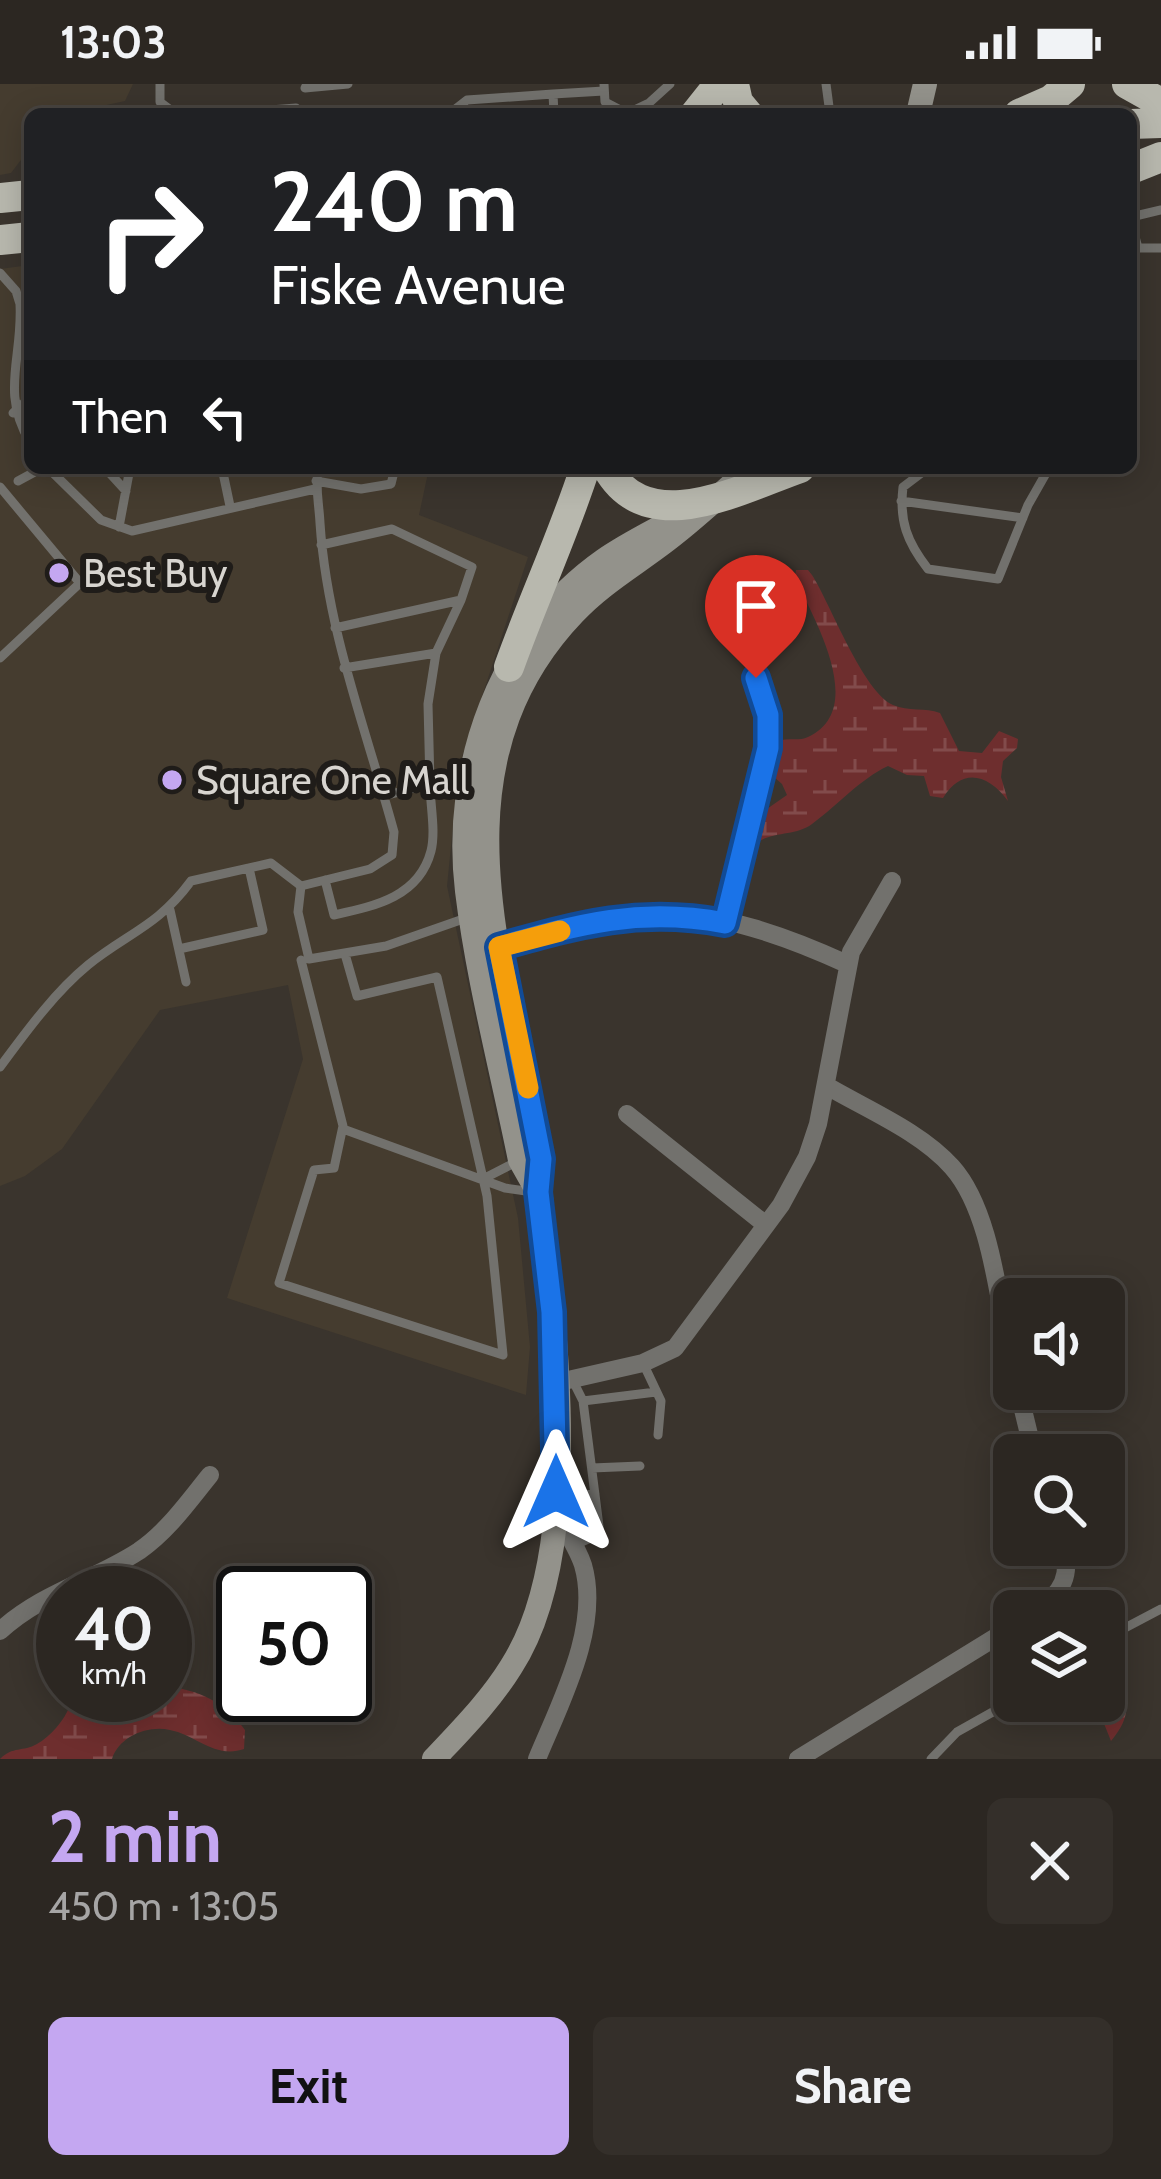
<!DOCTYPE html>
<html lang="en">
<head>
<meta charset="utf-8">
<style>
  body { margin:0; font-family:Cabin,sans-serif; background:#342f2a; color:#f1f3f6; height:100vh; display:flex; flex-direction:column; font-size:45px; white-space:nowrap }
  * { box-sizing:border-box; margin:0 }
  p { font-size:39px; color:#a6a5a5 }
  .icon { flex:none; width:66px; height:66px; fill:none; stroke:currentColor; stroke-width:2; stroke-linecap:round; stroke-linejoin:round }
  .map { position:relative; height:1675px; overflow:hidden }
  .details { display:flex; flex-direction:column; background:#2c2722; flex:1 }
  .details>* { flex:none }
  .top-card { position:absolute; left:24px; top:24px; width:1113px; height:366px; border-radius:18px; box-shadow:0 6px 30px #0003,0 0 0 3px #484440; background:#202124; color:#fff; overflow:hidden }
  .tools { position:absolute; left:993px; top:1194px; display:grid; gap:24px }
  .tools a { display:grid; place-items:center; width:132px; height:132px; border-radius:18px; background:#2c2722; box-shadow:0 6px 30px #0003,0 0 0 3px #484440; font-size:60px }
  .speed { position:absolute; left:36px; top:1482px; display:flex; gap:24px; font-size:60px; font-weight:700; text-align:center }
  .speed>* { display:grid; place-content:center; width:156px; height:156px; border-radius:50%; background:#2c2722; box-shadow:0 6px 30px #0003,0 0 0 3px #484440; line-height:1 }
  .speed small { font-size:30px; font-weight:400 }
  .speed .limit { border:6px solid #111; border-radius:18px; background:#fff; color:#111 }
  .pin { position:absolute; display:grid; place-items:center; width:102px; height:102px; color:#fff; margin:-123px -51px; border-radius:50% 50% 50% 0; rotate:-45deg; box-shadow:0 0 12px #0007 }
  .pin .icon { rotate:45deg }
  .me { position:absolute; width:132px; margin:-66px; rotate:0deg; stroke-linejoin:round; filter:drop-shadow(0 0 9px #0008) }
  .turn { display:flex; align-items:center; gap:42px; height:252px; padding:0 48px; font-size:54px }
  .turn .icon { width:156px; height:156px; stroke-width:2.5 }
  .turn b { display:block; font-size:84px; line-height:102px }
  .then { display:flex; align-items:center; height:114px; padding:0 48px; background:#0003; gap:24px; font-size:45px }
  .round { display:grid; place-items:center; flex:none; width:126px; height:126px; border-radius:18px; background:#342f2a }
  .summary { display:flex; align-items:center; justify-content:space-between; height:204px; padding:0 48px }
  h1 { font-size:72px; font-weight:700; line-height:90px; color:#c4a7f1 }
  .button { display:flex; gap:24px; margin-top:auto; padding:24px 48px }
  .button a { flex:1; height:138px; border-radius:18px; background:#c4a7f1; color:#111; font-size:48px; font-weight:700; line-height:138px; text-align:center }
  .button a+a { background:#342f2a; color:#f1f3f6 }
  .status { display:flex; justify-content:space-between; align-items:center; height:84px; padding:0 60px; background:#2c2722; direction:ltr }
  .status svg { height:33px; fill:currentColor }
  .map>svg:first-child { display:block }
  .built { fill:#453c2f }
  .wetland { fill:url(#wetland-marsh) }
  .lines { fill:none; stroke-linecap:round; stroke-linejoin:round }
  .service { stroke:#72716d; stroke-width:9 }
  .minor { stroke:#72716d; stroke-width:18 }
  .secondary { stroke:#93928b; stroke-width:24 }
  .trunk { stroke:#b8b8ae; stroke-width:30 }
  .route-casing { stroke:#114b97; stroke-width:30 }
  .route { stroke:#1a73e8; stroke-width:21 }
  .slow { stroke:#f59e0b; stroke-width:21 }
  .poi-dot { fill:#c4a7f1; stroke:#1f1c19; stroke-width:4.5 }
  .labels { text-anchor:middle; stroke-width:12; stroke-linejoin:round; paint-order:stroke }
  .poi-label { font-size:39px; fill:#d8d5d0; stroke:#1f1c19; text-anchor:start }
</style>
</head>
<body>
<div class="status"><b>13:03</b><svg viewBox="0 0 49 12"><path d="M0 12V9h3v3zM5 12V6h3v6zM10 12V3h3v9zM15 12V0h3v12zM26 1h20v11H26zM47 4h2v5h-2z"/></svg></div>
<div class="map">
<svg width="1161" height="1675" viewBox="0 0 1161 1675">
  <defs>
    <pattern id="wetland-marsh" width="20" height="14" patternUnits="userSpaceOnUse" patternTransform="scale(3)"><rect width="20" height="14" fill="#6e2e2e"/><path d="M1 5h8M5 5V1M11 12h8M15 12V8" fill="none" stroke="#824b4b"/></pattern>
  </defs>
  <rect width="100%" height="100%" fill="#3a342d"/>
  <!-- built -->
  <path class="built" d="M0,0H133L125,17L65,30H30V64L11,89L0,91Z
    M30,181V384H429L419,431L528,473L459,682L447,802L518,1134L530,1263L526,1311L227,1214L303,975L288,901L160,926L62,1065L25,1092L0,1102V185Z"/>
  <!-- wetland -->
  <path class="wetland" d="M796,486H808L812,491C830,519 863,608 893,621C908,628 925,623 940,629L959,667L982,669L999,647L1018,655L1017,664L1003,677L1001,693L1008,717C988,690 962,683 943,714L930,712L924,692L907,691L888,682C860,695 838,721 812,740C796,752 775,747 758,758L764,727L787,711L782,700L773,692L781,656C790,654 800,657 808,653C868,625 814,535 795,494Z
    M1104,1581C1123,1608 1139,1624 1111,1657L1095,1617H1104Z
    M165,1602C199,1606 225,1618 245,1646L244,1665C215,1675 196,1651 170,1646C147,1641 119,1653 112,1675H0C13,1662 23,1668 37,1660C50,1653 65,1636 70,1621C90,1608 105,1616 127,1617C141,1618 151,1611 165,1611Z"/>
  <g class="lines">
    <!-- service -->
    <path class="service" d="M160,0V18L176,30
      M307,0L305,4L348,0
      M604,0L605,18L626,29
      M826,0L830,30
      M217,30L296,24
      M449,30L467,16L553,10
      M554,30L553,10L604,7
      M626,30L649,19L670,0
      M1131,133L1161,126
      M1131,138L1138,164H1161
      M0,189L16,207L20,220C23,274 0,308 30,358
      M13,329L25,318L30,287
      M48,384L101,436L132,447L315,405
      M105,384L126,407
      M222,384L230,422
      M556,384L577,390
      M928,384L903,403C899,437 907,458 928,485L998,495L1028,421L1049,384
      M18,397L42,384
      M316,397L361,405L391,400L395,384
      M0,403L80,499L0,574
      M901,417L1023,434
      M119,443L130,384
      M321,461L392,445L472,483L461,516L335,544
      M436,569L461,516
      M344,584L436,569L428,620L430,700L384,712
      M325,796L334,831C375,822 419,813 431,767C436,747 430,720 430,700
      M301,802L370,785L392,771L394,748C366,645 327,546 320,439C319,419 315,404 318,384
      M301,802L298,828L309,875L386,862L469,833
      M170,826L186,898
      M179,865L263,846L249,784
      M301,876L343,1042L334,1084L314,1086L279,1199L503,1271L487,1112L437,893L357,912L345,870
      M0,983C26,948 54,909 88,881C128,849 158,842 191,797L271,779L301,802
      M343,1045L505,1104L533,1108
      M483,1095L520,1076
      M643,1279L661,1317L658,1351
      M573,1297L583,1317L656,1308
      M592,1384L640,1382
      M558,1413L595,1410
      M575,1461L600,1450L583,1317
      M1104,1555L1161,1525
      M931,1675L957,1648L1014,1616"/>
    <!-- minor -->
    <path class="minor" d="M725,839L768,664V631L756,594
      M499,863C549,849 600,833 652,830C718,827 788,853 847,880
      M827,1002C868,1026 921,1048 952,1083C994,1130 999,1229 1014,1288
      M627,1030L766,1141
      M555,1299L643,1279L675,1264L781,1121L807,1073L818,1040L851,868L892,797
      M1018,1305L1034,1371
      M1037,1527C1062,1508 1072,1492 1063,1461
      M0,1547C41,1509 93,1497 139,1467C168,1447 188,1418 210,1391
      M537,1675C560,1619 601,1543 583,1481C577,1463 566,1447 556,1430
      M798,1675L1014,1542"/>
    <!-- secondary -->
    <path class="secondary" d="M918,30L925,0
      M538,1108L520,1076C502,987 478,897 467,807C452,683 500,549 604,476C624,462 646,451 668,439
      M434,1675C461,1646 490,1617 511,1583C575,1484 560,1309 550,1194C546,1153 538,1116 541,1075C507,890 424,686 574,529C601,500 636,480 667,456C696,434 723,409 750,384"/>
    <!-- trunk -->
    <path class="trunk" d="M734,0L738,18L748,30
      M1127,0L1161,19
      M695,30L719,0
      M1019,30L1051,16L1070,0
      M1131,40L1161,39
      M1131,85L1161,73
      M0,114L30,111
      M0,156L30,153
      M607,384C648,457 742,404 800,384
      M509,583C533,516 563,452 585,384"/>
  </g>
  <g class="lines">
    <defs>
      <path id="route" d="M556,1408L552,1228L538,1108L541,1075L499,863C580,840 640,823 725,839L768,664V631L756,594"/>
    </defs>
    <!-- route casing -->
    <use href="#route" class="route-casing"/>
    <!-- route -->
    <use href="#route" class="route"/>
    <!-- slow -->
    <path class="slow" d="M528,1004L499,863L560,847"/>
  </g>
  <!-- markers -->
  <g class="poi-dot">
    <circle cx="59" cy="489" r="12"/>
    <circle cx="172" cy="696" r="12"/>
  </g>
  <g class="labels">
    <!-- poi labels -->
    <g class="poi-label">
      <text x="83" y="503">Best Buy</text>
      <text x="196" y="710">Square One Mall</text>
    </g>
  </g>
</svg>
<div class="tools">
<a><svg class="icon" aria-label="sound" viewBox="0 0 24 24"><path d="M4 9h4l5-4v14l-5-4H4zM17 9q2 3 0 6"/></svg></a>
<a><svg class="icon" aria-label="search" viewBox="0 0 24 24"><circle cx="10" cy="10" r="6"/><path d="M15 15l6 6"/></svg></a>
<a><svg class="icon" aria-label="layers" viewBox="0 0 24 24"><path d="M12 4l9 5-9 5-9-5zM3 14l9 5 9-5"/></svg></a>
</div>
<div class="speed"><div>40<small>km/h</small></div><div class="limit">50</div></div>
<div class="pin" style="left:756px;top:594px;background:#d93025"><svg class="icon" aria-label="arrive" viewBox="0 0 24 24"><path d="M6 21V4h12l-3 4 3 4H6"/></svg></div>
<svg class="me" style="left:556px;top:1408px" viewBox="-20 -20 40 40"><path d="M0-17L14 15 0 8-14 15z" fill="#1a73e8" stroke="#fff" stroke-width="4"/></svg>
<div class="top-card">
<div class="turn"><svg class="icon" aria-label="right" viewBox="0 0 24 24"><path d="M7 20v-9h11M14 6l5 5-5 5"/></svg><div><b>240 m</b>Fiske Avenue</div></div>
<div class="then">Then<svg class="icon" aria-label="left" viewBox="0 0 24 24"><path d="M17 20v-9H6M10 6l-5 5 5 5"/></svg></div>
</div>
</div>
<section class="details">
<div class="summary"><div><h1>2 min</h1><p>450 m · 13:05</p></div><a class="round"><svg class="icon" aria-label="close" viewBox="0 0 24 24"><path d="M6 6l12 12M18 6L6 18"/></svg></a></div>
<div class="button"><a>Exit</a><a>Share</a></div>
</section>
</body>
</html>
